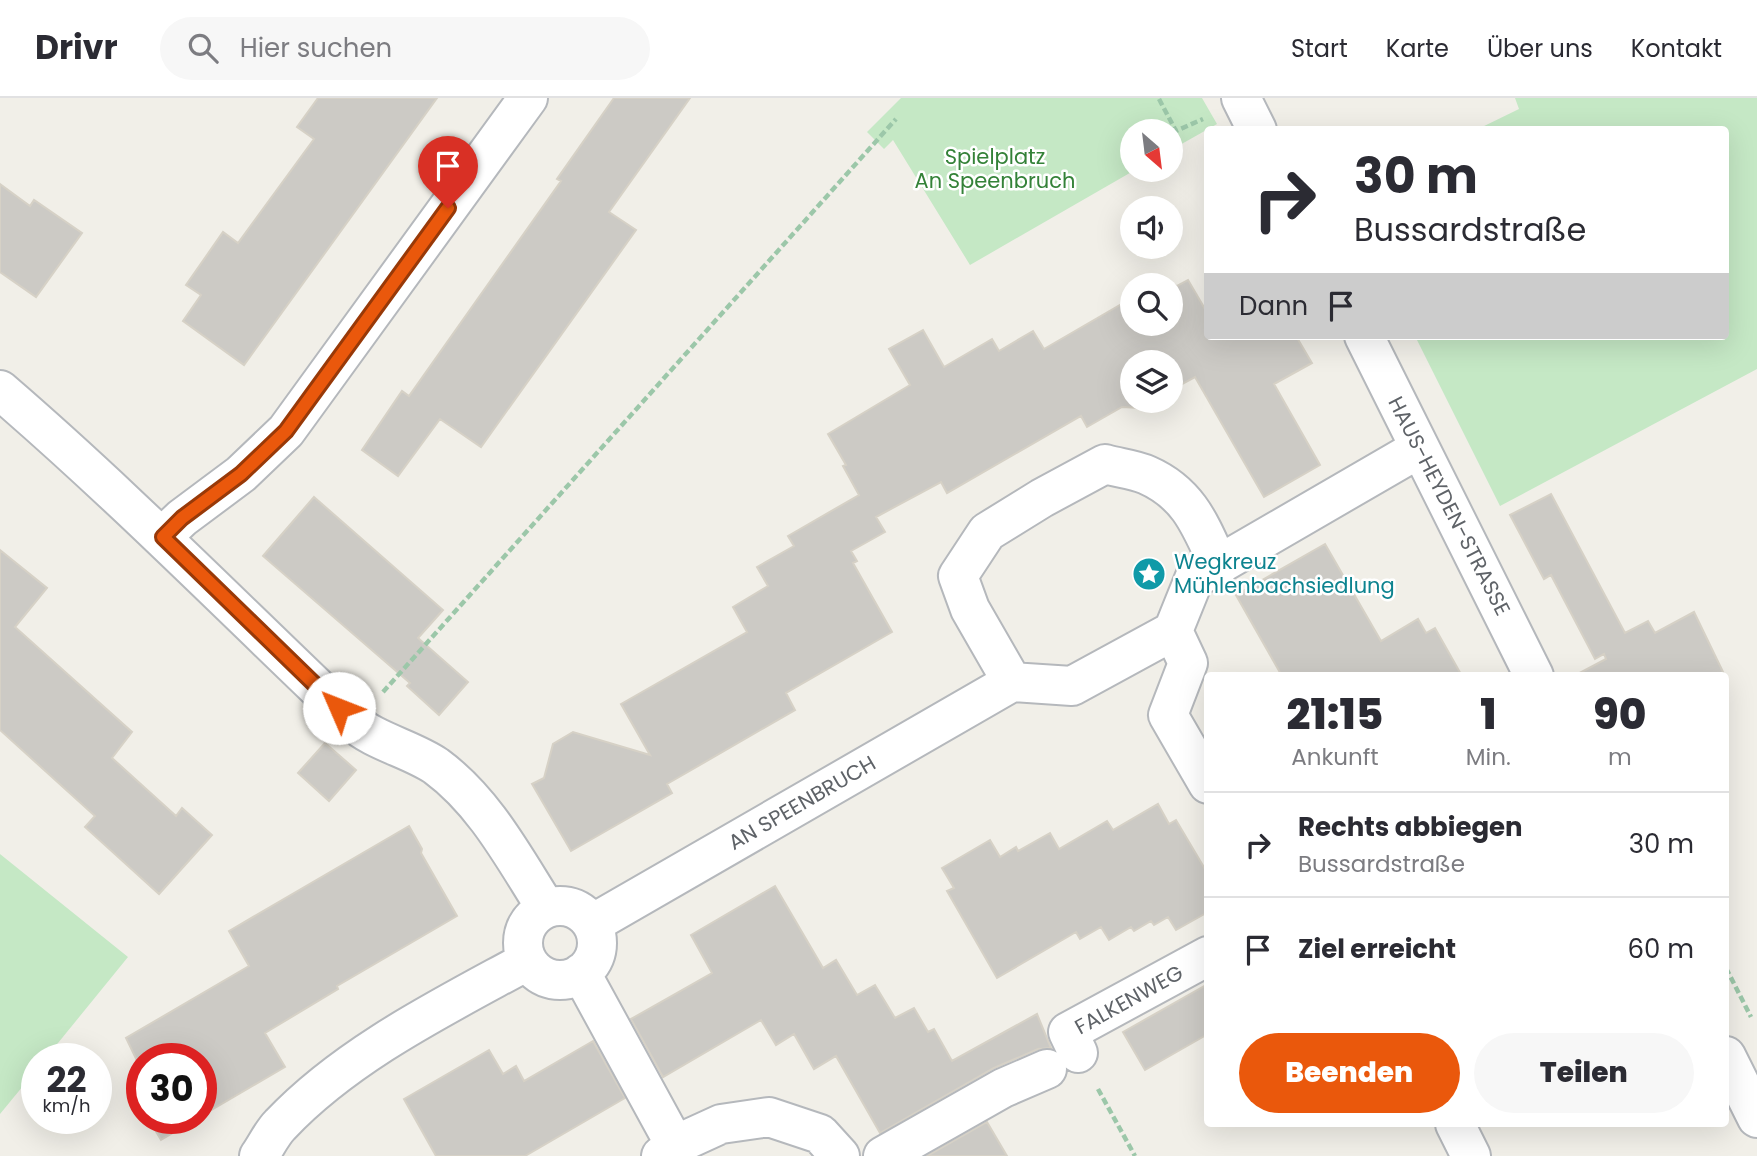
<!DOCTYPE html>
<html lang="de">
<head>
<meta charset="utf-8">
<style>
  body { margin:0; font-family:Poppins,sans-serif; background:#f7f7f7; color:#2b2b33; height:100vh; display:flex; flex-direction:column; font-size:26px; white-space:nowrap }
  * { box-sizing:border-box; margin:0 }
  p { font-size:23px; color:#7c7c81 }
  .icon { flex:none; width:38px; height:38px; fill:none; stroke:currentColor; stroke-width:2; stroke-linecap:round; stroke-linejoin:round }
  .map { position:relative; flex:1; overflow:hidden }
  .panel { position:absolute; left:1204px; top:574px; width:525px; height:455px; display:flex; flex-direction:column; background:#fff; border-radius:7px; box-shadow:0 7px 28px #0002 }
  .panel>* { flex:none }
  .guide { position:absolute; left:1204px; top:28px; width:525px; height:214px; border-radius:7px; box-shadow:0 7px 28px #0002; background:#fff; color:#2b2b33; overflow:hidden }
  .needle { width:46px; rotate:152deg }
  .controls { position:absolute; left:1120px; top:21px; display:grid; gap:14px }
  .controls a { display:grid; place-items:center; width:63px; height:63px; border-radius:50%; background:#fff; box-shadow:0 7px 28px #0002; font-size:35px }
  .speed { position:absolute; left:21px; top:945px; display:flex; gap:14px; font-size:35px; font-weight:700; text-align:center }
  .speed>* { display:grid; place-content:center; width:91px; height:91px; border-radius:50%; background:#fff; box-shadow:0 7px 28px #0002; line-height:1 }
  .speed small { font-size:18px; font-weight:400 }
  .speed .limit { border:10px solid #d22; background:#fff; color:#111 }
  .pin { position:absolute; display:grid; place-items:center; width:60px; height:60px; color:#fff; margin:-72px -30px; border-radius:50% 50% 50% 0; rotate:-45deg; box-shadow:0 0 7px #0007 }
  .pin .icon { rotate:45deg }
  .me { position:absolute; width:77px; margin:-38px; rotate:314deg; stroke-linejoin:round; filter:drop-shadow(0 0 5px #0008) }
  .turn { display:flex; align-items:center; gap:24px; height:147px; padding:0 35px; font-size:32px }
  .turn .icon { width:91px; height:91px; stroke-width:2.5 }
  .turn b { display:block; font-size:49px; line-height:60px }
  .then { display:flex; align-items:center; height:66px; padding:0 35px; background:#0003; gap:14px; font-size:26px }
  .eta { display:flex; justify-content:space-evenly; align-items:center; height:119px; text-align:center }
  .eta b { font-size:42px; font-weight:800; line-height:49px }
  .primary-button { display:flex; gap:14px; margin-top:auto; padding:14px 35px }
  .primary-button a { flex:1; height:80px; border-radius:42px; background:#ea580c; color:#fff; font-size:28px; font-weight:800; line-height:80px; text-align:center }
  .primary-button a+a { background:#f7f7f7; color:#2b2b33 }
  ul { padding:0; list-style:none }
  li { display:flex; align-items:center; gap:21px; height:105px; padding:0 35px; border-top:2px solid #e1e1e2 }
  li div { flex:1 }
  li b { display:block; font-size:26px }
  li em { font-style:normal }
  header { display:flex; align-items:center; gap:42px; box-sizing:border-box; height:98px; padding:0 35px; background:#fff; border-bottom:2px solid #e1e1e2 }
  header strong { font-size:33px }
  nav { display:flex; gap:38px; margin-inline-start:auto; font-size:24px }
  .search { width:490px; height:63px; background:#f7f7f7; display:flex; align-items:center; gap:18px; box-sizing:border-box; padding:0 24px; border-radius:38px; color:#7c7c81; font-size:26px }
  .map>svg:first-child { display:block }
  .green { fill:#c5e8c5 }
  .building { fill:#cccac5; stroke:#d6d1c6; stroke-width:2 }
  .lines { fill:none; stroke-linecap:round; stroke-linejoin:round }
  .street-casing { stroke:#b5b8bc; stroke-width:42 }
  .path { stroke:#9cc7a9; stroke-width:4.5; stroke-dasharray:7 3.5; stroke-linecap:butt }
  .street { stroke:#fff; stroke-width:38 }
  .route-casing { stroke:#983908; stroke-width:18 }
  .route { stroke:#ea580c; stroke-width:12 }
  .labels { text-anchor:middle; stroke-width:5; stroke-linejoin:round; paint-order:stroke }
  .park-label { font-size:21px; fill:#348238; stroke:#fff }
  .street-label { font-size:21px; fill:#5f6368; stroke:#fff }
  .culture-label { font-size:21px; fill:#0d838f; stroke:#fff; text-anchor:start }
</style>
</head>
<body>
<header>
<strong>Drivr</strong>
<div class="search"><svg class="icon" aria-label="search" viewBox="0 0 24 24"><circle cx="10" cy="10" r="6"/><path d="M15 15l6 6"/></svg>Hier suchen</div>
<nav><a>Start</a><a>Karte</a><a>Über uns</a><a>Kontakt</a></nav>
</header>
<div class="map">
<svg width="1757" height="1058" viewBox="0 0 1757 1058">
  <rect width="100%" height="100%" fill="#f1efe8"/>
  <!-- green -->
  <path class="green" d="M901,0H1202L1217,26L1171,52V33H1132V72H1135L970,167L893,42L884,51L867,34Z
    M1515,0H1757V271L1500,408L1415,238H1726V32L1478,31L1519,11Z
    M0,756L128,859L45,961H37V971L0,1016Z"/>
  <!-- building -->
  <path class="building" d="M318,0H437L244,267L183,223L201,197L186,187L223,134L238,145L314,41L297,29Z
    M614,0H690L609,114L636,132L481,349L440,321L398,378L362,352L402,293L409,298L561,83L557,81Z
    M0,86L30,108L34,102L82,135L36,199L0,174Z
    M1188,182L1208,216V238H1296L1312,265L1274,286L1320,367L1264,399L1195,279L1171,292V264H1132V303H1152L1140,310L1122,309L1087,329L1081,318L947,395L941,384L876,419L885,434L851,453L857,463L853,465L892,534L786,595L795,612L667,686L672,695L571,753L532,686L544,680L553,646L573,634L650,657L621,606L747,534L733,509L768,488L757,469L794,448L788,438L859,397L843,368L846,367L828,336L910,287L889,251L923,232L944,269L992,241L999,253L1033,233L1044,251L1132,200V226H1171V187H1154L1160,184L1177,188Z
    M1551,396L1625,535L1648,523L1655,535L1694,514L1725,578H1574L1606,561L1604,556L1595,561L1551,477L1544,481L1510,417Z
    M314,399L443,512L418,540L468,584L439,617L407,588L410,585L263,458Z
    M1325,446L1381,543L1418,521L1426,535L1435,530L1462,578H1282L1236,497Z
    M0,452L47,490L15,529L132,634L112,660L176,718L182,710L212,737L159,796L85,729L95,718L0,632Z
    M325,645L356,672L329,703L298,675Z
    M1158,706L1169,726L1176,722L1208,776V814L1176,832L1168,819L1154,827L1151,823L1134,833L1131,829L1109,842L1101,829L1080,841L1076,834L997,880L947,793L954,790L942,770L990,742L1000,759L1016,749L1018,753L1050,735L1059,751L1107,723L1113,732Z
    M409,728L422,751L421,755L457,818L337,888L338,891L265,935L285,969L201,1018V961H142V973L126,940L249,868L229,833Z
    M775,788L823,870L836,862L857,897L875,887L895,920L914,910L928,934L934,931L952,963L1037,916L1051,950L1038,951L994,970L880,1035L836,958L814,971L794,936L776,947L761,922L663,979L631,921L712,875L691,837Z
    M1208,886V936L1145,972L1123,934Z
    M593,943L625,1000L525,1058H436L404,1001L489,952L503,976L516,968L524,983Z
    M148,1020H198L161,1042Z
    M987,1024L1007,1058H927Z"/>
  <g class="lines">
    <defs>
      <path id="street" d="M1241,0L1257,32
        M1364,238L1534,578
        M0,292C122,397 235,512 352,623C373,643 411,651 436,668C485,704 514,760 546,810
        M162,439L182,420L241,376L286,333L528,0
        M1173,533L1188,565L1168,617L1208,686
        M1012,584L970,511L958,478L987,434L1042,400L1105,366C1118,370 1134,371 1147,377C1190,396 1201,429 1219,468
        M523 845a37 37 0 1 1 74 0a37 37 0 1 1-74 0Z
        M592,826L1012,584L1072,588L1173,533L1194,481L1420,350
        M581,875L675,1047
        M1078,955L1068,934L1208,858
        M1726,958L1757,1020
        M1455,1026L1471,1058
        M259,1058C266,1048 272,1035 280,1027C347,956 443,909 527,863
        M661,1058L675,1047L721,1026L769,1019L820,1036L840,1058
        M883,1058L1003,990L1047,971"/>
    </defs>
    <!-- street casing -->
    <use href="#street" class="street-casing"/>
    <!-- path -->
    <path class="path" d="M1159,1L1176,33L1203,21
      M383,594L896,21
      M1726,870L1751,919
      M1098,991L1135,1058"/>
    <!-- street -->
    <use href="#street" class="street"/>
  </g>
  <g class="lines">
    <defs>
      <path id="route" d="M339,610L163,439L182,420L241,376L286,333L448,110"/>
    </defs>
    <!-- route casing -->
    <use href="#route" class="route-casing"/>
    <!-- route -->
    <use href="#route" class="route"/>
  </g>
  <!-- icons -->
  <defs>
    <symbol id="sight-disc" viewBox="-11 -11 22 22"><circle r="9.5" fill="#0f9aa8" stroke="#fff"/><path d="M0-6L1.8-2.2L6-1.7L2.9 1.2L3.7 5.4L0 3.3L-3.7 5.4L-2.9 1.2L-6-1.7L-1.8-2.2Z" fill="#fff"/></symbol>
  </defs>
  <g fill-rule="evenodd">
    <use href="#sight-disc" x="1130" y="457" width="38" height="38"/>
  </g>
  <g class="labels">
    <!-- park labels -->
    <g class="park-label">
      <text x="995" y="66">Spielplatz<tspan x="995" dy="24">An Speenbruch</tspan></text>
    </g>
    <!-- street labels -->
    <g class="street-label">
      <text transform="translate(1449 408) rotate(63)" y="7">HAUS-HEYDEN-STRASSE</text>
      <text transform="translate(802 705) rotate(-30)" y="7">AN SPEENBRUCH</text>
      <text transform="translate(1129 902) rotate(-29)" y="7">FALKENWEG</text>
    </g>
    <!-- culture labels -->
    <g class="culture-label">
      <text x="1174" y="471">Wegkreuz<tspan x="1174" dy="24">Mühlenbachsiedlung</tspan></text>
    </g>
  </g>
</svg>
<div class="controls">
<a><svg class="needle" viewBox="-14 -14 28 28"><path d="M0-13l5 13h-10z" fill="#e53935"/><path d="M0 13l5-13h-10z" fill="#7c7c81"/></svg></a>
<a><svg class="icon" aria-label="sound" viewBox="0 0 24 24"><path d="M4 9h4l5-4v14l-5-4H4zM17 9q2 3 0 6"/></svg></a>
<a><svg class="icon" aria-label="search" viewBox="0 0 24 24"><circle cx="10" cy="10" r="6"/><path d="M15 15l6 6"/></svg></a>
<a><svg class="icon" aria-label="layers" viewBox="0 0 24 24"><path d="M12 4l9 5-9 5-9-5zM3 14l9 5 9-5"/></svg></a>
</div>
<div class="speed"><div>22<small>km/h</small></div><div class="limit">30</div></div>
<div class="pin" style="left:448px;top:110px;background:#d93025"><svg class="icon" aria-label="arrive" viewBox="0 0 24 24"><path d="M6 21V4h12l-3 4 3 4H6"/></svg></div>
<svg class="me" style="left:339px;top:610px" viewBox="-20 -20 40 40"><circle r="19" fill="#fff"/><path d="M0-13L10 11 0 6-10 11z" fill="#ea580c"/></svg>
<div class="guide">
<div class="turn"><svg class="icon" aria-label="right" viewBox="0 0 24 24"><path d="M7 20v-9h11M14 6l5 5-5 5"/></svg><div><b>30 m</b>Bussardstraße</div></div>
<div class="then">Dann<svg class="icon" aria-label="arrive" viewBox="0 0 24 24"><path d="M6 21V4h12l-3 4 3 4H6"/></svg></div>
</div>
<section class="panel">
<div class="eta">
<div><b>21:15</b><p>Ankunft</p></div>
<div><b>1</b><p>Min.</p></div>
<div><b>90</b><p>m</p></div>
</div>
<ul>
<li><svg class="icon" aria-label="right" viewBox="0 0 24 24"><path d="M7 20v-9h11M14 6l5 5-5 5"/></svg><div><b>Rechts abbiegen</b><p>Bussardstraße</p></div><em>30 m</em></li>
<li><svg class="icon" aria-label="arrive" viewBox="0 0 24 24"><path d="M6 21V4h12l-3 4 3 4H6"/></svg><div><b>Ziel erreicht</b></div><em>60 m</em></li>
</ul>
<div class="primary-button"><a>Beenden</a><a>Teilen</a></div>
</section>
</div>
</body>
</html>
